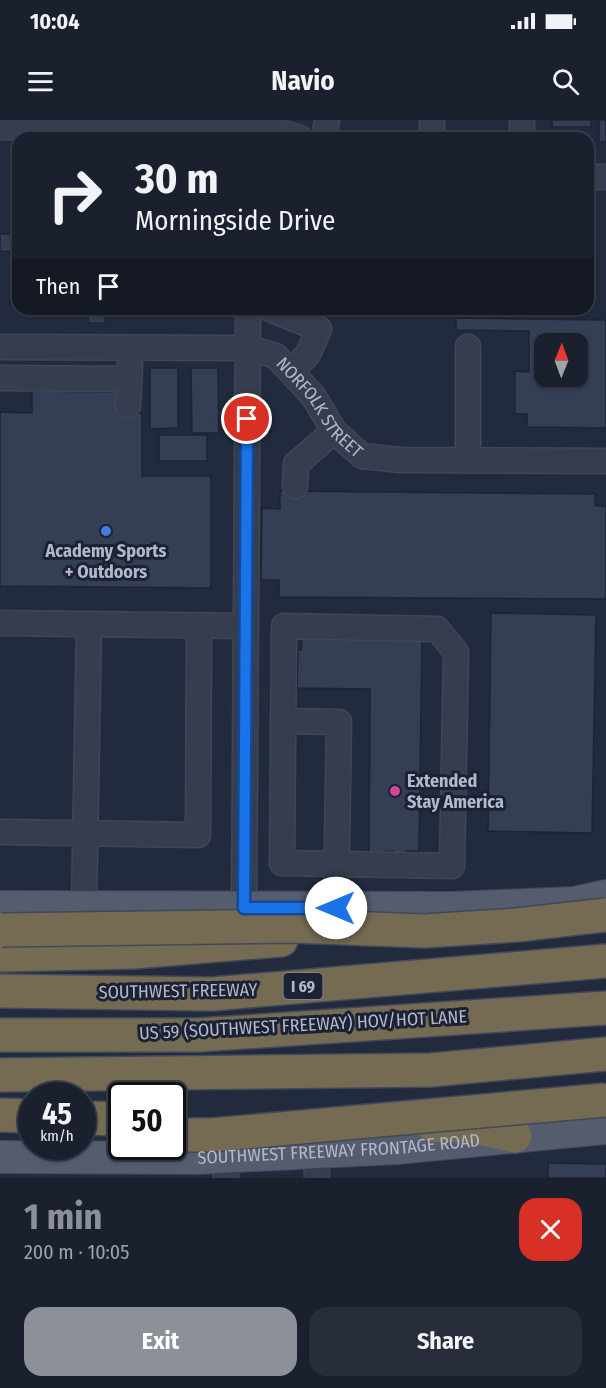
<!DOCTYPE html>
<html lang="en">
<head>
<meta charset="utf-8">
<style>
  body { margin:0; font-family:"Fira Sans Condensed",sans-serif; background:#272d3a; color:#f1f3f6; height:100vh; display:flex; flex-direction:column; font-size:22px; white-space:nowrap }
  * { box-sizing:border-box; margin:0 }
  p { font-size:20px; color:#9fa3aa }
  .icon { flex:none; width:33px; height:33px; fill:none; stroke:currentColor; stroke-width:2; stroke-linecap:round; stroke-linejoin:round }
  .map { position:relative; height:1058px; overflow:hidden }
  .drawer { display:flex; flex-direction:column; background:#1a202e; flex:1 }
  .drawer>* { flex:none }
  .top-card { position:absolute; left:12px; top:12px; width:582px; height:183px; border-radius:18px; box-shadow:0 2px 4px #0004,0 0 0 2px #383e4a; background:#1a202e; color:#f1f3f6; overflow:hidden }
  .needle { width:39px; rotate:1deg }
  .controls { position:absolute; left:534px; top:213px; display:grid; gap:12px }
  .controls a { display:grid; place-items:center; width:54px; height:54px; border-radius:12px; background:#1a202e; box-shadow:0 2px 4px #0004,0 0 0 2px #383e4a; font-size:30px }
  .speed { position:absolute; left:18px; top:962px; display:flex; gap:12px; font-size:30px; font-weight:700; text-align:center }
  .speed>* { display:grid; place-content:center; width:78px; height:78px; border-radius:50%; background:#1a202e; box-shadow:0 2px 4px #0004,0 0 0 2px #383e4a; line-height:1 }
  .speed small { font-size:15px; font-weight:400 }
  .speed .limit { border:3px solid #111; border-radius:9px; background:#fff; color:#111 }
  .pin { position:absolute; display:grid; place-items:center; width:51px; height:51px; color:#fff; margin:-26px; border:3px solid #fff; border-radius:50%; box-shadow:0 2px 6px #0007 }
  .me { position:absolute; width:66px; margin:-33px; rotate:270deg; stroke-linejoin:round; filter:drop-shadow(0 0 4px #0008) }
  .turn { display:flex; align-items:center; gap:21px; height:126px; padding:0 24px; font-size:27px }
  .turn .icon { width:78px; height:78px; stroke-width:2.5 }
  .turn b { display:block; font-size:42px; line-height:51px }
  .then { display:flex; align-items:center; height:57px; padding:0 24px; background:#0003; gap:12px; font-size:22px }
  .round { display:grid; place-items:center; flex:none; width:63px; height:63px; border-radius:18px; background:#272d3a }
  .summary { display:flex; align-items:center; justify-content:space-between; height:102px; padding:0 24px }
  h1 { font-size:36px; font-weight:700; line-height:45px; color:#8c9099 }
  .cta { display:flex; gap:12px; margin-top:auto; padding:12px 24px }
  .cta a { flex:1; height:69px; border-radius:18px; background:#8c9099; color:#fff; font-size:24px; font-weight:700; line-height:69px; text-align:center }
  .cta a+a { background:#272d3a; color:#f1f3f6 }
  .status { display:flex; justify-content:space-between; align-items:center; height:42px; padding:0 30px; background:#1a202e; direction:ltr }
  .status svg { height:16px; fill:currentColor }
  header { display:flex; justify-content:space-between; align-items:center; height:78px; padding:0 24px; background:#1a202e; font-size:27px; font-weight:700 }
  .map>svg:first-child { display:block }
  .building { fill:#343e54; stroke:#1d2435; stroke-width:1.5; fill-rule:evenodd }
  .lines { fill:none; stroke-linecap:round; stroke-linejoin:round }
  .minor-casing { stroke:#3f4657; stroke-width:27 }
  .major-casing { stroke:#3f4657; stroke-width:34 }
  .highway-casing { stroke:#414859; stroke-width:36 }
  .minor { stroke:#363d4e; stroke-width:24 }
  .major { stroke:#545c6e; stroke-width:32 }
  .highway { stroke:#756b53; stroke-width:33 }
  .highway-bridge-casing { stroke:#414859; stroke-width:36; stroke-linecap:butt }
  .highway-bridge { stroke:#756b53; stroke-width:33 }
  .route-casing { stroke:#114b97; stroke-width:15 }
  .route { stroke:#1a73e8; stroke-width:10 }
  .shop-dot { fill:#3f7fe0; stroke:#1b2233; stroke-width:2 }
  .hotel-dot { fill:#d1479c; stroke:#1b2233; stroke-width:2 }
  .labels { text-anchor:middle; stroke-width:6; stroke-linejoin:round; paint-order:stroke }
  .shield { fill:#1b2233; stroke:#858b9c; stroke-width:1.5 }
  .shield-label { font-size:16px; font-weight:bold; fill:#b2b8c9 }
  .street-label { font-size:18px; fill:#b2b8c9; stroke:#1b2233 }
  .poi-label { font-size:18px; font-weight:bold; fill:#b2b8c9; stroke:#1b2233 }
</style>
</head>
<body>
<div class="status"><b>10:04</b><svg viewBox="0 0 49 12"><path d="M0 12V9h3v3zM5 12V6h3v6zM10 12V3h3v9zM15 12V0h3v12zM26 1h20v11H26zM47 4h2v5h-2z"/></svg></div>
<header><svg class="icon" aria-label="menu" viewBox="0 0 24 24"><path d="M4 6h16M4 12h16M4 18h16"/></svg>Navio<svg class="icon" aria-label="search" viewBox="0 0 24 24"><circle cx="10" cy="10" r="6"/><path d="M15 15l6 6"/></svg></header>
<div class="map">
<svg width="606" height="1058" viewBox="0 0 606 1058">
  <rect width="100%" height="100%" fill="#222b3e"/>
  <!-- building -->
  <path class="building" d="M552,0H591V7H552Z
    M599,0H606V22H599Z
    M588,104H591V167H588Z
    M0,114H18V132L0,131Z
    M88,189H105V203H88Z
    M456,198L606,200V308L527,307V294H515V251L529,252V211L456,210ZM544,224H578V256H544Z
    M150,248H178V308L150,309Z
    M191,248H218L219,313H192Z
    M32,271L120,272V293H142V356H211V468L0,466V292L32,293Z
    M159,315H207V341H159Z
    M280,371L595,374V386H606V479L279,477V460H261L262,388L280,389Z
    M491,493L596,495L592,713L488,711Z
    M302,516L422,517L419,731H406L407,735L394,734L393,731L369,733L370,569L297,568L298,530H301Z
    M548,1043L606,1044V1058H548Z
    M253,1056H305V1058H253Z"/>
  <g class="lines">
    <defs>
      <g id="minor">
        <path d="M432,0V18"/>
        <path d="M522,0V18"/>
        <path d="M0,7L251,9L278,11L300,18"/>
        <path d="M324,18L327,0"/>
        <path d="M588,57H606"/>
        <path d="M270,189L319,209L308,234L291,252"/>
        <path id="s1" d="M0,227L248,228L276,236L314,277L334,311L362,336L400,340L606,341"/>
        <path d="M468,227V340"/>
        <path d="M0,258L129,259"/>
        <path d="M128,285L130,245"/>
        <path d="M295,366L296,344L334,311"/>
        <path d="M0,503L246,506"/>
        <path d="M284,506L437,509L456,532L452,746L282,743Z"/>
        <path d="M283,601L339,602L336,788"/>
        <path d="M0,712L198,715L199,505"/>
        <path d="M84,787L89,504"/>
        <path d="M244,788L248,189"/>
        <path d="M316,1032L317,1058"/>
        <path d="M226,1058V1036"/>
      </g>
      <g id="major">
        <path d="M0,787L452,788L574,783L606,776"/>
        <path id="s2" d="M0,1037L198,1038L397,1028L606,1008"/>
      </g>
      <path id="highway" d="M0,835L134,832L281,820
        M0,871L212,874L606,841
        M0,915H199L606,888
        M0,955L431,950L606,934
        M0,995L32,996
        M82,998L122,999
        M432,1005L470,1006L515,1016"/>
    </defs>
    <!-- minor casing -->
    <use href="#minor" class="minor-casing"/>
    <!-- major casing -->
    <use href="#major" class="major-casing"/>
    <!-- highway casing -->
    <use href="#highway" class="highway-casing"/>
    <!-- minor -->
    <use href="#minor" class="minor"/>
    <!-- major -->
    <use href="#major" class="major"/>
    <!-- highway -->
    <use href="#highway" class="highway"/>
    <defs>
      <path id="highway-bridge" d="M2,810L293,806L424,811L517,805L606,795
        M172,1015H211L606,980"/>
    </defs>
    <!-- highway-bridge casing -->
    <use href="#highway-bridge" class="highway-bridge-casing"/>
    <!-- highway-bridge -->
    <use href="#highway-bridge" class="highway-bridge"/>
  </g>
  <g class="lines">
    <defs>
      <path id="route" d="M247,299L244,788H336"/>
    </defs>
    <!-- route casing -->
    <use href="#route" class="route-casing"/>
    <!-- route -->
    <use href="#route" class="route"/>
  </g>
  <!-- markers -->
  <circle class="shop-dot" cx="106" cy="411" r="6"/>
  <circle class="hotel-dot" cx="395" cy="671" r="6"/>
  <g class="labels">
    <!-- shield labels -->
    <rect class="shield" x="283.5" y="853" width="39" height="26" rx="4.5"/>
    <g class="shield-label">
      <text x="303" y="872">I 69</text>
    </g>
    <!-- street labels -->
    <g class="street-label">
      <text dy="6" stroke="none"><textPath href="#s1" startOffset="345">NORFOLK STREET</textPath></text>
      <text transform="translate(178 871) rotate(-1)" y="6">SOUTHWEST FREEWAY</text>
      <text transform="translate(303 905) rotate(-3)" y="6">US 59 (SOUTHWEST FREEWAY) HOV/HOT LANE</text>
      <text dy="6" stroke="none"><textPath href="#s2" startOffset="339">SOUTHWEST FREEWAY FRONTAGE ROAD</textPath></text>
    </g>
    <!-- poi labels -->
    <g class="poi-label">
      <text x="106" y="437">Academy Sports<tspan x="106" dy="21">+ Outdoors</tspan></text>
      <text x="407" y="667" text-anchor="start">Extended<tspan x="407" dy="21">Stay America</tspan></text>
    </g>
  </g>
</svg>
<div class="controls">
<a><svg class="needle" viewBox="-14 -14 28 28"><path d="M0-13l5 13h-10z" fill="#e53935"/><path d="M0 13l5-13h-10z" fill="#9fa3aa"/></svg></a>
</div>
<div class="speed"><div>45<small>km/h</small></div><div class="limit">50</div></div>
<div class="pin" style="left:247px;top:299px;background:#d93025"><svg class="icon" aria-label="arrive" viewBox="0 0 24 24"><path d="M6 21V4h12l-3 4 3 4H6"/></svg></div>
<svg class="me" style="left:336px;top:788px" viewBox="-20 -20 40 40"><circle r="19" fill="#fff"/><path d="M0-13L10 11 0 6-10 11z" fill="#1a73e8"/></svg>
<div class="top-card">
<div class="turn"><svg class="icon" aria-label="right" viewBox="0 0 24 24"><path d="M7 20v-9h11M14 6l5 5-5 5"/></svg><div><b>30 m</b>Morningside Drive</div></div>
<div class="then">Then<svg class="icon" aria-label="arrive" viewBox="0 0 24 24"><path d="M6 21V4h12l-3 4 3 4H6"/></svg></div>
</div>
</div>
<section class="drawer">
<div class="summary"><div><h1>1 min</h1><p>200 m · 10:05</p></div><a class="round" style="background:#d93025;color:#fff"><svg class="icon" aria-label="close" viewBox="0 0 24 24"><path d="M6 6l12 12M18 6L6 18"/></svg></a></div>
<div class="cta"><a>Exit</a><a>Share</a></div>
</section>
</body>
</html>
